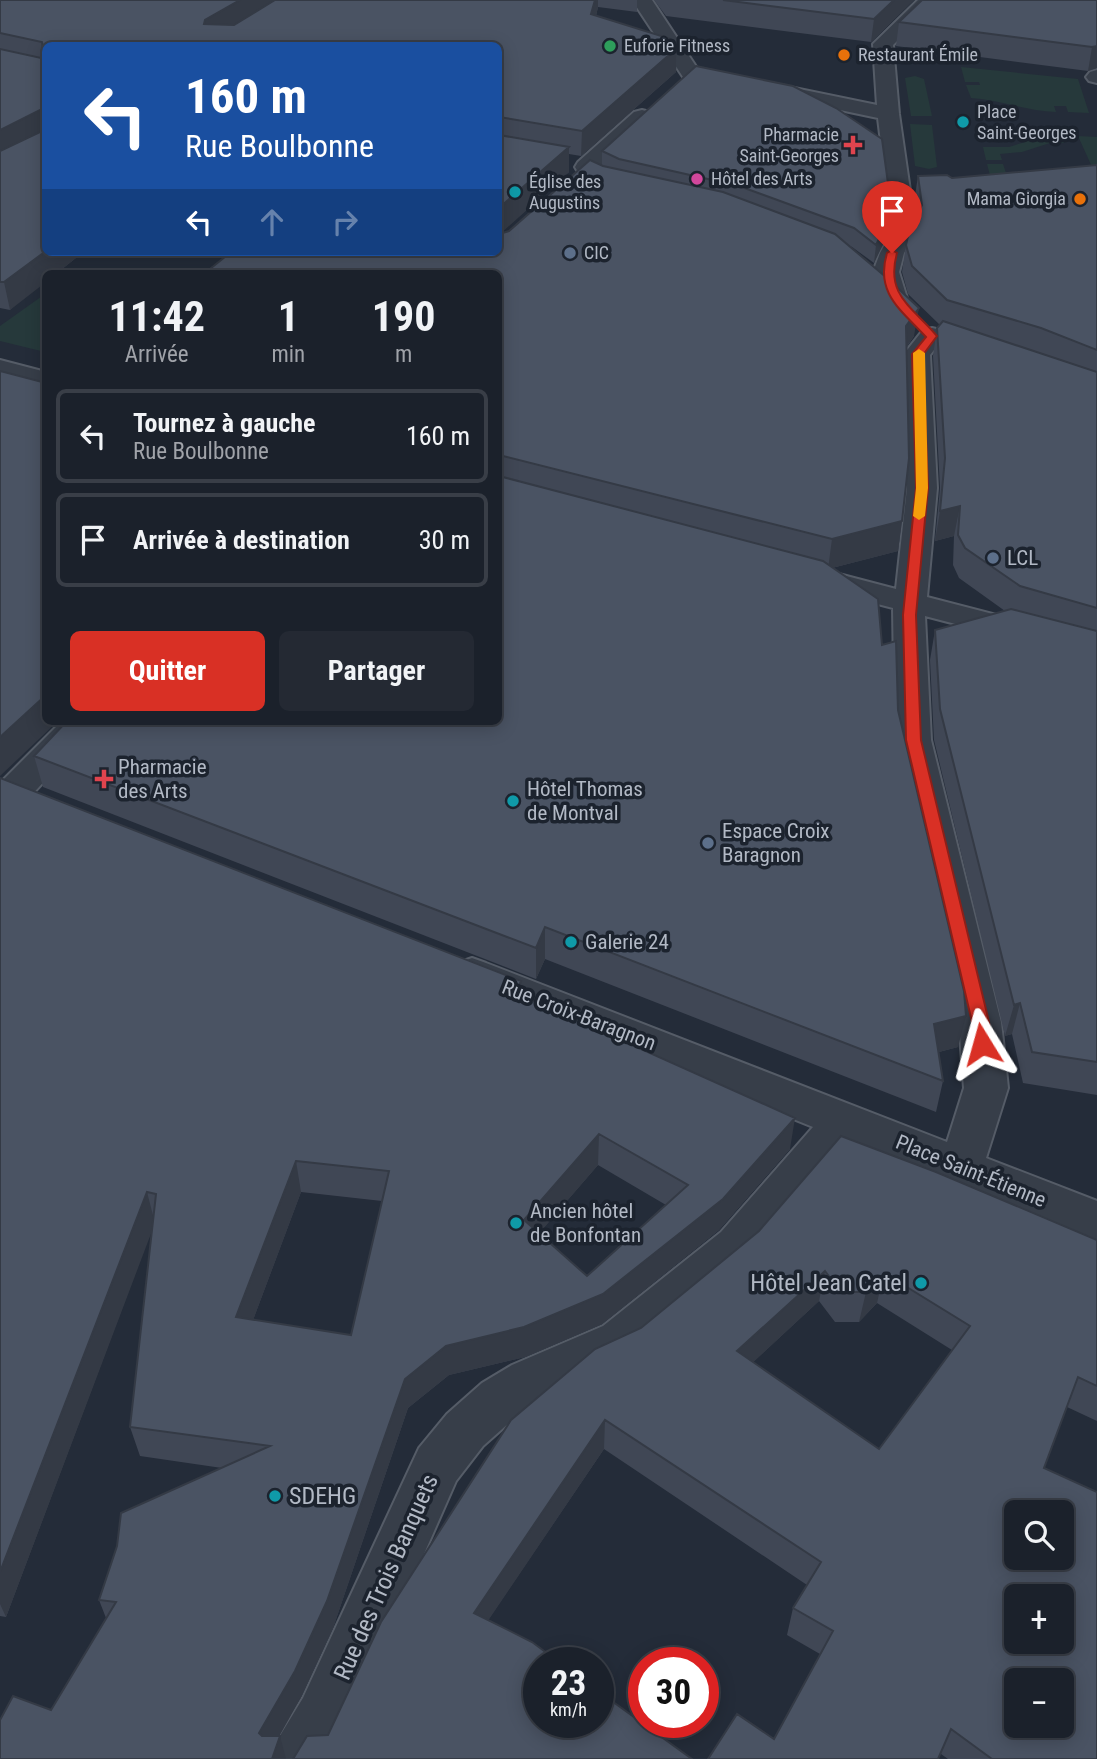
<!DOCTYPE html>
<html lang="fr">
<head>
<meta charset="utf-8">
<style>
  body { margin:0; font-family:"Roboto Condensed",sans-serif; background:#242933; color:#f1f3f6; height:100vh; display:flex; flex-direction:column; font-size:26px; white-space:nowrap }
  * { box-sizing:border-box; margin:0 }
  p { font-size:23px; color:#a0a3a9 }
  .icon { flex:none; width:38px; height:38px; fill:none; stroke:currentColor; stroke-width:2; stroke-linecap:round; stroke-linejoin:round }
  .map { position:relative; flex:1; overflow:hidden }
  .panel { position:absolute; left:42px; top:270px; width:460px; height:455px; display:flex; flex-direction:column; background:#1b212b; border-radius:10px; box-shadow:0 4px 18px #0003,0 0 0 2px #393e47 }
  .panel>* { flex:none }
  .hud { position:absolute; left:42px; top:42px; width:460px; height:214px; border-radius:10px; box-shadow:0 4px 18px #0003,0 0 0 2px #393e47; background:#1a4fa0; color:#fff; overflow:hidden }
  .fabs { position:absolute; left:1004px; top:1500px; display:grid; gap:14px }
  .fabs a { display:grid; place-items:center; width:70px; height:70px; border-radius:10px; background:#1b212b; box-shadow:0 4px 18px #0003,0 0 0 2px #393e47; font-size:35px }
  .speed { position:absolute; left:523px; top:1647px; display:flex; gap:14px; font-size:35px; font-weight:700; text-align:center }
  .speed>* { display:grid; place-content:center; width:91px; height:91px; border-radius:50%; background:#1b212b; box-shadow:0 4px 18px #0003,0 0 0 2px #393e47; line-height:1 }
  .speed small { font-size:18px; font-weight:400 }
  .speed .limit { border:10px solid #d22; background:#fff; color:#111 }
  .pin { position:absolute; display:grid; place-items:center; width:60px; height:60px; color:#fff; margin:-72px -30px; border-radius:50% 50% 50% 0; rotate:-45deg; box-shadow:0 0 7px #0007 }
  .pin .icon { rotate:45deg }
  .me { position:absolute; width:77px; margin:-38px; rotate:352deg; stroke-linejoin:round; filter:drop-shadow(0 0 5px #0008) }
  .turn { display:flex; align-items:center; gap:24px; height:147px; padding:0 28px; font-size:32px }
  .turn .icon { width:91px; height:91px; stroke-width:2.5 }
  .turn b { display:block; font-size:49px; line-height:60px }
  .lanes { display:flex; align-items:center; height:66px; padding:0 28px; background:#0003; justify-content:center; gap:35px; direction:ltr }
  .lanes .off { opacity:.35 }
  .eta { display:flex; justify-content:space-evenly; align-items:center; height:119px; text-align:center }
  .eta b { font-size:42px; font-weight:700; line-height:49px }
  .cta { display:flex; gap:14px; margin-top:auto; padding:14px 28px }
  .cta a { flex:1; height:80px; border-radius:10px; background:#d93025; color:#fff; font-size:28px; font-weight:700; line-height:80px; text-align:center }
  .cta a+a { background:#242933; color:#f1f3f6 }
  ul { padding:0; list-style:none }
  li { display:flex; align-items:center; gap:21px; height:94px; margin:0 14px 10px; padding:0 14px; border:4px solid #393e47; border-radius:10px }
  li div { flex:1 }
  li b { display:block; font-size:26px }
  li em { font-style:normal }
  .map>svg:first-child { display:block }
  .green { fill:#26393b }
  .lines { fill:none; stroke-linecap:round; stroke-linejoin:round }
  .street-casing { stroke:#555c67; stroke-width:4 }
  .street { fill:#373e49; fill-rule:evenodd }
  .wall { fill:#404755; fill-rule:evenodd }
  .shaded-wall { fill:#343a45 }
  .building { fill:#4a5363; stroke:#343a45; stroke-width:2; fill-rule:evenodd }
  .route { fill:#d93025; stroke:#8d1f18; stroke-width:2 }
  .slow { fill:#f59e0b }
  .leisure-dot { fill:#2e9e5b; stroke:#1c232e; stroke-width:2.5 }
  .food-dot { fill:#e8710a; stroke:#1c232e; stroke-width:2.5 }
  .culture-dot { fill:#0f9aa8; stroke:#1c232e; stroke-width:2.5 }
  .health-dot { fill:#e0444e; stroke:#1c232e; stroke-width:2.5 }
  .hotel-dot { fill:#d1479c; stroke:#1c232e; stroke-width:2.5 }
  .service-dot { fill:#5c6f8a; stroke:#1c232e; stroke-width:2.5 }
  .labels { text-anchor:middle; stroke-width:7; stroke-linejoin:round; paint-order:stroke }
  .far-poi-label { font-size:18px; fill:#b2b9c5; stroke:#1c232e; text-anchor:start }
  .poi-label { font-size:21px; fill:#b2b9c5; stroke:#1c232e; text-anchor:start }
  .street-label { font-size:21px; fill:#b2b9c5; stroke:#1c232e }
  .near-poi-label { font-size:24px; fill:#b2b9c5; stroke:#1c232e; text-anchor:end }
  .near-street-label { font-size:24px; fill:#b2b9c5; stroke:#1c232e }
</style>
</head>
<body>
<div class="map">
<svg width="1097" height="1759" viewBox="0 0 1097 1759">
  <rect width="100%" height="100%" fill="#242c39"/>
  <!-- green -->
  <path class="green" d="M961,67L1078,79L1089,113L1068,112L1066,106H1054L1056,112C1027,111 1000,100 971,98L966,85H980L979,82H965Z
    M915,76L924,79L932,116H911L905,78Z
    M910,124L932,125L937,167L929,169L915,166Z
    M1044,136H1062L1064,143L1053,142L1022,152L1000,154L1002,160H986L983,147H1009Z
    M1078,136L1097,137V176L992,183L987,164H1003L1007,176L1093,169Z
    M45,294V352L0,341V326Z"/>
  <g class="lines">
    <defs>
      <path id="street" d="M632,0H652L697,68L877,105L873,44L918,0H939L893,45L899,114L916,232L904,253L899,272L907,298L903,303L894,306L885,303L873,272L880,253L892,232L878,118L683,77Z
        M1097,70V83L1089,81L1086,77L1090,72Z
        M642,110L650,112L653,117L650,122L594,172H578L575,167L578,162L634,112Z
        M932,328L941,330L945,336L930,355L937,488L927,597L1097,641V661L925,616L931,740L1001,1022L1008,1088L986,1158L1097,1201V1240L852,1142L753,1260L637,1356L548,1397L518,1415L483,1446L456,1481L343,1738L331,1759H269L278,1739L303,1698L419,1448L447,1414L482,1383L512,1365L603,1326L721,1232L813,1127L458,983L452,973L458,963L472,958L486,963L947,1142L964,1088L959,1022L895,740L893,608L805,585L800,578L805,571L816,568L896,589L907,488L904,354L923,330Z
        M0,360L46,372V388L0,376Z
        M62,721H100L26,801L13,804L0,801V783Z"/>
    </defs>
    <!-- street casing -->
    <use href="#street" class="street-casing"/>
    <!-- street -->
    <use href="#street" class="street"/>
  </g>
  <!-- wall -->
  <path class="wall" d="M0,0H637V12L598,7L596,16L677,48L676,72L581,156L569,154V172L500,233L509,231L602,165V151L892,213L889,232L874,263L852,247L847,245L914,336L906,348L902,521L898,551L832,568L882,645L898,710L958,1047L939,1052L943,1081L936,1112L545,959L536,979L43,787L34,756L499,721V46H46V252L81,254L57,273H46L10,310L0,308Z
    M654,0H914L871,42L666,16Z
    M1097,0V68L1088,71L896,46L899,22Z
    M1097,165V1095L1023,1083L1012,1034L1005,1036L934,740L930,660L935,630L1005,611L959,578L953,565L954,536L935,541L940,488L933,356L937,328L940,325L908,294L902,272L906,245L916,216L914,202L918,176L952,178Z
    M0,778L521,981V995L790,1149L719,1230L602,1324L525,1357L449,1375L408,1408L333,1628L301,1697L279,1736L51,1710L106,1618L99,1600L222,1468L140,1456L130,1427L152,1229L6,1617L0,1616ZM598,1165L666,1205L587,1276L539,1233ZM301,1192L382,1201L351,1335L253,1320Z
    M759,1231L1097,1240V1421L1067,1407L1044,1468L1097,1759H948L941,1754L774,1739L820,1654L787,1635L793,1608L807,1585L604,1449L488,1620L328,1735L641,1328ZM819,1301L835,1322H859L877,1303L952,1350L879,1449L753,1362Z"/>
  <!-- shaded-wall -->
  <path class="shaded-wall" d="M240,0H282L207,46L204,24L205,20Z
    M595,0H598V7L591,38V14Z
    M894,0H914L871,42L874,19Z
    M1097,46V68L1088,71L1092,47Z
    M677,48L676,72L581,156L582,131Z
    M40,110L45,135L0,158V130Z
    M569,147V172L499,235V208Z
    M892,213L889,232L874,263L876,245Z
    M46,251V252H81V254L57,273H46V282L10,310L4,282Z
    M919,308L914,336L901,354L906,326Z
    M960,506L954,536L935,541L940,511Z
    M902,521L898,551L828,569L832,539Z
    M46,695V721H58L0,776V737Z
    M545,927V959L536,979V948Z
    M521,981L522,1013L516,993Z
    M1020,1003L1012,1034L1005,1036L1014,1005Z
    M966,1016L958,1047L927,1055L934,1024Z
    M795,1118L790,1149L719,1230L602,1324L525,1357L449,1375L408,1408L333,1628L301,1697L267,1758L259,1733L405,1379L446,1346L524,1327Z
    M599,1134L598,1165L524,1251V1220Z
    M296,1161L301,1192L243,1347L236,1317Z
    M147,1192L155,1223L6,1617L0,1604V1572Z
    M825,1271L819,1301L733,1381L737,1351Z
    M884,1273L877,1303L859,1322L866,1292Z
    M605,1420L604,1449L475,1640L474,1613Z
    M280,1736L286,1759H272Z"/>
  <!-- building -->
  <path class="building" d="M0,0H240L205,20L204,24L234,25L275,0H595L591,14L671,39L677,48L582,131L499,117V46H46V251L4,282H0V151L42,131L43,110H40L0,130V49L41,58L44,56L42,42L0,33Z
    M723,0H894L874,19Z
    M922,0H1097V46L1092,47L899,22Z
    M696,66L793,86L836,108L882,139L892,213L876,245L854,228L739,186L619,159L602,151Z
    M499,135L569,147L499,208Z
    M590,160L603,166L723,192L835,234L887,278L919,308L906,326L909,458L902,521L832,539L499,455V273H205L231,252H499V234L509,231Z
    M1097,165V350L1041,328L947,300L912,266L906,245L910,227L922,205L918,176L947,175L952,178Z
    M943,321L1097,372V608L1020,586L965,548L958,535L960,506L940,511L945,458L937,328Z
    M0,371L46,383V695L0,737Z
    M499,476L823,561L878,599L882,645L896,641L898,710L964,991L966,1016L934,1024L943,1081L545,927L536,948L34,756L67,721H499Z
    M1011,609L1097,631V1062L1032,1052L1020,1003L1014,1005L940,709L935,630Z
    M0,778L521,981L516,993L795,1118L723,1199L603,1294L524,1327L446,1346L405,1379L327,1601L295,1671L259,1733L262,1736H280L272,1759H0V1720L13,1696L51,1710L116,1602L99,1600L117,1546L121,1513L270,1446L130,1427L156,1194L147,1192L0,1572ZM599,1134L688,1185L587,1276L524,1220ZM296,1161L389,1171L351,1335L236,1317Z
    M841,1136L936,1172L1097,1240V1386L1078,1377L1044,1468L1097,1492V1759H992L951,1729L938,1759H708L737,1714L774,1739L833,1631L793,1608L821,1562L605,1420L474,1613L532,1642L559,1662H539V1722H598V1691L692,1759H293L307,1736L328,1735L381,1622L511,1420L595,1349L641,1328L759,1231ZM825,1271L841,1292H866L884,1273L970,1326L879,1449L737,1351ZM1017,1512H1062V1558H1017ZM1017,1596H1062V1642H1017ZM1017,1680H1062V1726H1017Z"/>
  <!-- route -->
  <path class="route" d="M892,250L897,253C885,296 913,307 937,336L923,355L928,488L916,615L921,740L989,1022L991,1044L988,1049H976L972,1022L906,740L903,615L916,488L912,354L926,337C900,309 875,293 887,253Z"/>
  <!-- slow -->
  <path class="slow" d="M919,349L925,353L928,488L925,516L919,520L913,516L916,488L913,353Z"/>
  <!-- markers -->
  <circle class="leisure-dot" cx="610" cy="46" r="7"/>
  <g class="food-dot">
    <circle cx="844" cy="55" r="7"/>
    <circle cx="1080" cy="199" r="7"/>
  </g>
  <g class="culture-dot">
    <circle cx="963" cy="122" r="7"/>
    <circle cx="515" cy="192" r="7"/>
    <circle cx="513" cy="801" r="7"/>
    <circle cx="571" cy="942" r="7"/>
    <circle cx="516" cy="1223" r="7"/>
    <circle cx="921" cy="1283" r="7"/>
    <circle cx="275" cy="1496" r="7"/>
  </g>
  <g class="health-dot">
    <path d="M849.5 134.5h7v7h7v7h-7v7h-7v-7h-7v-7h7z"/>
    <path d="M100.5 768.5h7v7h7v7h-7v7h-7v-7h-7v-7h7z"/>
  </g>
  <circle class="hotel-dot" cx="697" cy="179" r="7"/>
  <g class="service-dot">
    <circle cx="570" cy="253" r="7"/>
    <circle cx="993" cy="558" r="7"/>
    <circle cx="708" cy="843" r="7"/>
  </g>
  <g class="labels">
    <!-- far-poi labels -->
    <g class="far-poi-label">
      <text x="624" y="52">Euforie Fitness</text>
      <text x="858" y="61">Restaurant Émile</text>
      <text x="977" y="118">Place<tspan x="977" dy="21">Saint-Georges</tspan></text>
      <text x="839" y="141" text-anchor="end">Pharmacie<tspan x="839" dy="21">Saint-Georges</tspan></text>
      <text x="711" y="185">Hôtel des Arts</text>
      <text x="529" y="188">Église des<tspan x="529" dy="21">Augustins</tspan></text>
      <text x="1066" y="205" text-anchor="end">Mama Giorgia</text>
      <text x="584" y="259">CIC</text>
    </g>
    <!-- poi labels -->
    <g class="poi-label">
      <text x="1007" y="565">LCL</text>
      <text x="118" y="774">Pharmacie<tspan x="118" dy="24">des Arts</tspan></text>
      <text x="527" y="796">Hôtel Thomas<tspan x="527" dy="24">de Montval</tspan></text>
      <text x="722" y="838">Espace Croix<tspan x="722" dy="24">Baragnon</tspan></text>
      <text x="585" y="949">Galerie 24</text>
      <text x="530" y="1218">Ancien hôtel<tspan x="530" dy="24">de Bonfontan</tspan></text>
    </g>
    <!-- street labels -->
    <g class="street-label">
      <text transform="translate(579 1015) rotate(21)" y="7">Rue Croix-Baragnon</text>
      <text transform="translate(971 1171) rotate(22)" y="7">Place Saint-Étienne</text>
    </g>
    <!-- near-poi labels -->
    <g class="near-poi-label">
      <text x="907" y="1291">Hôtel Jean Catel</text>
      <text x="289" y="1504" text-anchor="start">SDEHG</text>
    </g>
    <!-- near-street labels -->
    <g class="near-street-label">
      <text transform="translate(386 1577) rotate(-66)" y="8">Rue des Trois Banquets</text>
    </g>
  </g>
</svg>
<div class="fabs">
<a><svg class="icon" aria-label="search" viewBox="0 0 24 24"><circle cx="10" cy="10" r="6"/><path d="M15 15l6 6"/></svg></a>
<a>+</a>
<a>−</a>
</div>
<div class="speed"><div>23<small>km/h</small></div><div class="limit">30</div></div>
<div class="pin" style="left:892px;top:253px;background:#d93025"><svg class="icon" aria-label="arrive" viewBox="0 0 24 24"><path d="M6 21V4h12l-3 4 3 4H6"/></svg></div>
<svg class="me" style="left:982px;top:1044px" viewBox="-20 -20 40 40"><path d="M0-17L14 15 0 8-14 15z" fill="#d93025" stroke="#fff" stroke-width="4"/></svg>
<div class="hud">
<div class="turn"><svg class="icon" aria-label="left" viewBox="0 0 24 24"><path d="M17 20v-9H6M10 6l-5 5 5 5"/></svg><div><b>160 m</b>Rue Boulbonne</div></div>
<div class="lanes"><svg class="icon" aria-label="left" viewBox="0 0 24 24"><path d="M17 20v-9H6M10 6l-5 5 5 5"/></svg><svg class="icon off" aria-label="ahead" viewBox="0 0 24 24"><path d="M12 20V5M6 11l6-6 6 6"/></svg><svg class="icon off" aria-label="right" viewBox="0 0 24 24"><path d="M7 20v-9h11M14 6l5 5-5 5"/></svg></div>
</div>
<section class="panel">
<div class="eta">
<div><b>11:42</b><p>Arrivée</p></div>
<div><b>1</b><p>min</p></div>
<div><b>190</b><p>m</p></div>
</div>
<ul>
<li><svg class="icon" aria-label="left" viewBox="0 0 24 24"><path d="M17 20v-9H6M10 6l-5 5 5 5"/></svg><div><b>Tournez à gauche</b><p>Rue Boulbonne</p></div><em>160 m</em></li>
<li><svg class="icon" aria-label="arrive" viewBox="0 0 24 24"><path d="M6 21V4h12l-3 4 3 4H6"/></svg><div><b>Arrivée à destination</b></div><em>30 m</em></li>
</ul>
<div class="cta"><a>Quitter</a><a>Partager</a></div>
</section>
</div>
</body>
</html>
